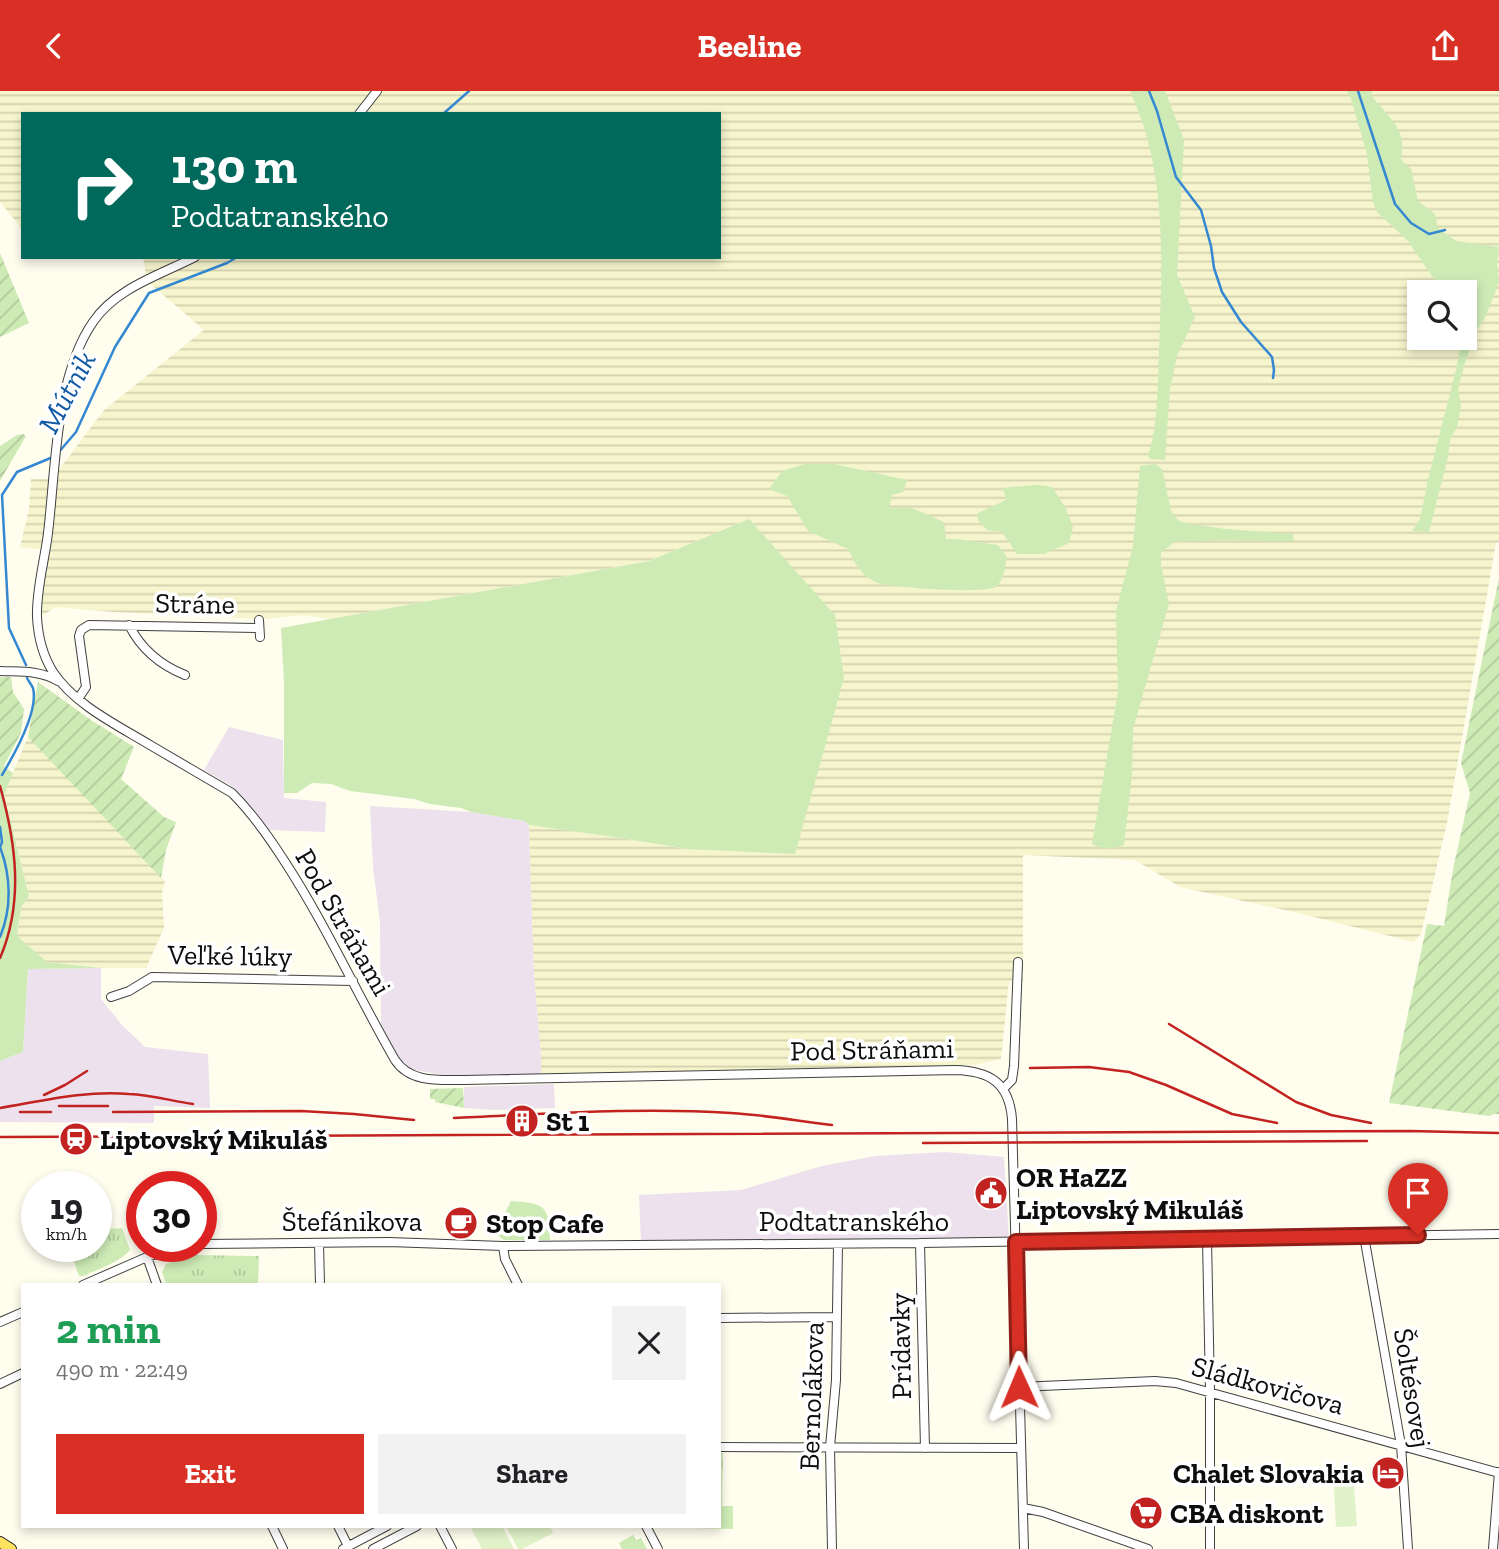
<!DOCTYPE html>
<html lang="en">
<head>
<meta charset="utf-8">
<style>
  body { margin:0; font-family:"Zilla Slab",serif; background:#f2f2f2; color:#202124; height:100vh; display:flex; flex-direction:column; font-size:26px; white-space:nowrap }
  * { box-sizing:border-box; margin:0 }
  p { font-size:23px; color:#757577 }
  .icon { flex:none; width:38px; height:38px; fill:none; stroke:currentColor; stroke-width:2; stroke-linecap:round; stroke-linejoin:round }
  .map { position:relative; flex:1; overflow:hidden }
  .side { position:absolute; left:21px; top:1192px; width:700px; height:245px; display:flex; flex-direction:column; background:#fff; border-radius:0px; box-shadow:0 4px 10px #0003 }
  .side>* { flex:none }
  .guide { position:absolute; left:21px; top:21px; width:700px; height:147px; border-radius:0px; box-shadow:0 4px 10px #0003; background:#00695c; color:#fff; overflow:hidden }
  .tools { position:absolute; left:1407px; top:189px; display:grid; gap:14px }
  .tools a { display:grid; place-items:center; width:70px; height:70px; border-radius:0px; background:#fff; box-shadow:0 4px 10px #0003; font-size:35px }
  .speed { position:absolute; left:21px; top:1080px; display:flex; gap:14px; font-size:35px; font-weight:700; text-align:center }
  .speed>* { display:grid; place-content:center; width:91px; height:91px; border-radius:50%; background:#fff; box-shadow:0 4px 10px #0003; line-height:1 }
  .speed small { font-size:18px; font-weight:400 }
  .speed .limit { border:10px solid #d22; background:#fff; color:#111 }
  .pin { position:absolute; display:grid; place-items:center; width:60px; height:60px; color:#fff; margin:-72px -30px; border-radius:50% 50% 50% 0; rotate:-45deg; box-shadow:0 0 7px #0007 }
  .pin .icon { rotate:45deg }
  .me { position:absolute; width:77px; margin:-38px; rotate:359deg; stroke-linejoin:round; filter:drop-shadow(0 0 5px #0008) }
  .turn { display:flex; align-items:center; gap:24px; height:147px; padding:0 35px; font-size:32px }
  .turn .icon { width:91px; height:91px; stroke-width:2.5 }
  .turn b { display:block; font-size:49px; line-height:60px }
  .round { display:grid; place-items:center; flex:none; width:74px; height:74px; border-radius:0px; background:#f2f2f2 }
  .overview { display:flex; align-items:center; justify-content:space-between; height:119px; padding:0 35px }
  h1 { font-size:42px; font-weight:800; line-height:52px; color:#1e9e55 }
  .primary-button { display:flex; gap:14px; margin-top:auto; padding:14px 35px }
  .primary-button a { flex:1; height:80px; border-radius:0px; background:#d93025; color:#fff; font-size:28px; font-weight:800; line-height:80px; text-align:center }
  .primary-button a+a { background:#f2f2f2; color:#202124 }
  header { display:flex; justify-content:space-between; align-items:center; height:91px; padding:0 35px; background:#d93025; color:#fff; font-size:32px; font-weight:800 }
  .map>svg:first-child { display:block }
  .industrial { fill:#ece1ec }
  .farmland { fill:url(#farmland-rules); fill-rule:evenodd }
  .grass { fill:#ceebb6 }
  .park { fill:url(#park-tufts) }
  .garden { fill:url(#garden-furrows) }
  .pitch { fill:#e0f2c8 }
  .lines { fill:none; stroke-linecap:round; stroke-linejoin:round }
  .stream { stroke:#3488d2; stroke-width:2.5 }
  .minor-casing { stroke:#404040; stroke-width:10 }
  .major-casing { stroke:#1e1e1e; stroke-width:12 }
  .minor { stroke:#fff; stroke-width:8 }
  .major { stroke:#fee25f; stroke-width:10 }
  .rail { stroke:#c32320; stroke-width:2.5 }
  .route-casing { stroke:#8d1f18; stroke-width:18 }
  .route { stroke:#d93025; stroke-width:12 }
  .labels { text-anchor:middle; stroke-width:7; stroke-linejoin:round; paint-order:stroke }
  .street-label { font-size:28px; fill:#0d0d0d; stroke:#fff }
  .poi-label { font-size:28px; font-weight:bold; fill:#0d0d0d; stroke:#fff; text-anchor:start }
  .water-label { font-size:30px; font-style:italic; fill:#125aa4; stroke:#fff }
</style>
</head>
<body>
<header><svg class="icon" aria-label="back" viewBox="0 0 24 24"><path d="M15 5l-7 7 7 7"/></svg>Beeline<svg class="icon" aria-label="share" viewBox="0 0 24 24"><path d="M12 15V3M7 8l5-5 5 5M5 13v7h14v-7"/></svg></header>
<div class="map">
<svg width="1499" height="1458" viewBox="0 0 1499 1458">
  <defs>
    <pattern id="farmland-rules" width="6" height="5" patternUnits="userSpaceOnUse" patternTransform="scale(1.75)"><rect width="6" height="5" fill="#f6f5cd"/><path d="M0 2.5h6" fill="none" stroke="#d2d1af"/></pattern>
    <pattern id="park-tufts" width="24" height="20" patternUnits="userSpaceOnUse" patternTransform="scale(1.75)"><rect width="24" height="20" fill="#ceebb6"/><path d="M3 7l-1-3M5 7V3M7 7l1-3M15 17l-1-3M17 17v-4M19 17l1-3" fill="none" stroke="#b0c89b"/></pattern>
    <pattern id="garden-furrows" width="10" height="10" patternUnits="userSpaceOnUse" patternTransform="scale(1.75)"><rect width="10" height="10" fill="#ceebb6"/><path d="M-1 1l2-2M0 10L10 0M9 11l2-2" fill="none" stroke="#b0c89b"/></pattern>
  </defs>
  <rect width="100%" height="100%" fill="#fffdee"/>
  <!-- industrial -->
  <path class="industrial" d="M229,636L283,649L284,707L326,711L325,741L269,739L242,705L230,694L204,679Z
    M370,715L471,721L525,730L529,734L534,881L541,963V985L443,984L409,978L397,965L381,935L380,831L373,776Z
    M101,877V908L122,934L145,956L208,963L210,1017L154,1015V1032L0,1031V970L23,961L28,878Z
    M554,993L555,1017L495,1019L464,1017V996Z
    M945,1061L1004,1066L1009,1149L840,1151L641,1150L639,1104L741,1099L822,1075L875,1065Z"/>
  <!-- farmland -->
  <path class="farmland" d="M0,0H1499V451L1496,452L1447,732L1421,843L1414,851L1298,822L1180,796L1135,769L1023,764V891L1009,890L1001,968L975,974L541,985V963L534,881L529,734L614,746L688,758L749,428L649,470L330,528L303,524L264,528L114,521L55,516L44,524L41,523L40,518L48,459L20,456L29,418L31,388H52L104,319L204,239L147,190L143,166H719V23H23V139L0,111ZM1419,201H1465V247H1419Z
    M28,646L165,790L162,802L164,837L146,877H101L46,871L17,845L21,816L29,805L4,703Z"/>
  <!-- grass -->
  <path class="grass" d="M1130,0H1165L1184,49L1177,184L1195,226L1177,265L1170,297L1165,369L1151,368L1148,365C1158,337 1158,290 1159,259C1162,171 1168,82 1130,0Z
    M1347,0H1372L1371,4C1382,19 1401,33 1402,52C1403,57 1401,64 1401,69L1411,78L1418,110L1435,123L1438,137L1456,150L1499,156L1497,173L1499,191L1485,227L1475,242L1465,272L1458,298L1461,315L1457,336L1450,348L1448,366L1429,441L1412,440L1420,428L1428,389L1456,279L1461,253L1459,247H1465V201H1441L1436,191L1408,150L1377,121L1373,111L1367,63L1351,8Z
    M805,373H834L907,389L903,401L892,404L889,417H912L944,431L946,448H958L998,454L1007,466C1005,475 1004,491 995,496C985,503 888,497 875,491C861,484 854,471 848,458L808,440L787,405L769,398L782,380Z
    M1155,373L1162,378L1171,420L1179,430L1191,433L1226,438L1293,443L1294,450L1220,449L1174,451L1161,462V474L1169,513L1133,638L1132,683L1124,754C1112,758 1104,759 1092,753L1118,601L1116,520L1133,455L1140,375Z
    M1035,394L1047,395L1053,397L1066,418L1073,436L1069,452L1044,463H1017L1002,441L987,439L978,429V422L1006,409L1003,397Z
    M749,428L835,524L844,587L795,763L688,758L614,746L529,734L525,730L471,721L461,717L430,713L414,708L350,700L331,693L312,692L297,702H284V591L281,537L649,470Z
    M0,670L2,674L13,682L4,704L29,805L21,816L17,845L47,871L101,877L28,878L23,961L0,970Z
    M511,1110C546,1112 549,1115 550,1149H504L498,1145L496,1138H501L505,1122Z"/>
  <!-- park -->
  <path class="park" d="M109,1131V1138L122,1137L130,1159C119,1172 98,1178 83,1185H79L70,1158H75V1155H96V1133Z
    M196,1164L259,1165L258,1193H166L162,1181L166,1173Z
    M719,1362H723L722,1415H733V1438L687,1437L682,1435H719Z
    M633,1444L636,1449L641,1447L647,1458H622L619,1452Z"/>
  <!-- garden -->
  <path class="garden" d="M0,162L29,232L0,246Z
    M23,343L26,345L0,390V355L17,344Z
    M1499,487V1023H1494L1489,1025L1389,1012L1427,833L1444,835L1453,778L1470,702L1461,672Z
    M0,586H11L13,601L24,618L21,642L4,675L2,674L0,670Z
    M38,591L91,629L134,656L121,688L164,726L176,731L166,759L161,787L28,646Z
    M463,997L464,1017L435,1011V1008H430V998Z"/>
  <!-- pitch -->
  <path class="pitch" d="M1354,1395L1357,1435L1336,1436L1334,1396Z
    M470,1435H502L514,1458H482Z
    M506,1435H550L553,1442L522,1458H518Z"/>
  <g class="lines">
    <!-- stream -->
    <path class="stream" d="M1149,0L1157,20L1176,86L1201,119L1211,155L1214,177L1222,201L1241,231L1272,266L1274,279L1273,287
      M1358,0L1395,113L1411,132L1429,143L1445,139
      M443,23L469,0
      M58,362L76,341L115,256L149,202L227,172L237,166
      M26,574L9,537L2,404L17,381L53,366
      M2,684C14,664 39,621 33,597C32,595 28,589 27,587
      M0,736L2,751L0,756C11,785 12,817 0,846"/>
    <defs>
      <path id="minor" d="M359,23L377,0
        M195,166C160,184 116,197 93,231C55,286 56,376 48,442C45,468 36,499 37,526C38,545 43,565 53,581C75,614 117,634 150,654C177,670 205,686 232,702C253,723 269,746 285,771C326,834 357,903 395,969C410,992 439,989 464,989L955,979C989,980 1009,991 1012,1028L1024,1458
        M259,529L260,546
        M129,534C141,558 160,574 185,584
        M0,580C20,581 40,579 58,590
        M78,608L86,596L79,545L81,539L89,534L259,537
        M111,906L129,900L152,886L353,890
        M1003,998L1012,989L1014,975L1018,871
        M1364,1145L1401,1354L1408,1458
        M1207,1148L1210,1301V1458
        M319,1152L320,1194
        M920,1152L925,1357
        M201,1153L389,1151L503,1155L920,1152L1499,1143
        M503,1155L505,1168L518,1194
        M147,1166L157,1194
        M83,1194L147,1166L183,1155
        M719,1227L837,1226
        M0,1231L23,1221
        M0,1293L23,1282
        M1019,1296L1155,1290L1176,1292L1499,1382
        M719,1356L1021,1357
        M1023,1417L1043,1421L1148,1458
        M272,1435L283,1458
        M338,1435L348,1455
        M440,1435L452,1458
        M646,1435L658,1458
        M343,1458L387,1435
        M373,1458L417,1435
        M832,1458L830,1356L836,1289L838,1153
        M1493,1458L1499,1381"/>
      <path id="major" d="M0,1451L11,1458"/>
    </defs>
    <!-- minor casing -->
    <use href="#minor" class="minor-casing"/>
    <!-- major casing -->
    <use href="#major" class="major-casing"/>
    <!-- minor -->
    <use href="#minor" class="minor"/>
    <!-- major -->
    <use href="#major" class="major"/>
    <!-- rail -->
    <path class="rail" d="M0,695C16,752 24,811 0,867
      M1169,933L1296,1011L1331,1024L1371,1032
      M1030,977L1089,976L1129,981L1166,994L1232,1023L1277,1032
      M44,1004L65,994L87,980
      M59,1015H108
      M0,1017C42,1010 86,999 129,1003C151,1004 172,1010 193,1013
      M20,1021H51
      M113,1021L301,1020L354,1023L414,1029
      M454,1027C546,1023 639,1016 731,1022C765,1024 798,1030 832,1034
      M0,1046L1410,1040L1499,1042
      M923,1052L1367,1050"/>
  </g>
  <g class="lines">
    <defs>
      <path id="route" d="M1019,1296L1016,1151L1418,1144"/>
    </defs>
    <!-- route casing -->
    <use href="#route" class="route-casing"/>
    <!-- route -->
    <use href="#route" class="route"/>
  </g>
  <!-- icons -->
  <defs>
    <symbol id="building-disc" viewBox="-11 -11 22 22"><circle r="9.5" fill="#c32320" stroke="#fff"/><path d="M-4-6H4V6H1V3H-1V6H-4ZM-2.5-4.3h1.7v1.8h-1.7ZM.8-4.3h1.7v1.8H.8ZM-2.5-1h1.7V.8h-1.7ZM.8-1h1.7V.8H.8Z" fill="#fff"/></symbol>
    <symbol id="station-disc" viewBox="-11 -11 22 22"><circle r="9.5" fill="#c32320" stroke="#fff"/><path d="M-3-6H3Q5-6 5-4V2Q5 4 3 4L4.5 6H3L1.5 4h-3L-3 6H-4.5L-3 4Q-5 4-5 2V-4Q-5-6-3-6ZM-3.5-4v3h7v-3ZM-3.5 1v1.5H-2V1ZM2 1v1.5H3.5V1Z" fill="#fff"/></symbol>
    <symbol id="civic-disc" viewBox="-11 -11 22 22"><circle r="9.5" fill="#c32320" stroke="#fff"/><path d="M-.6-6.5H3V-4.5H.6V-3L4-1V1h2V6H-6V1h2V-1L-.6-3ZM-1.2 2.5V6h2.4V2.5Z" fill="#fff"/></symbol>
    <symbol id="cafe-disc" viewBox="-11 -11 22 22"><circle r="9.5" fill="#c32320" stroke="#fff"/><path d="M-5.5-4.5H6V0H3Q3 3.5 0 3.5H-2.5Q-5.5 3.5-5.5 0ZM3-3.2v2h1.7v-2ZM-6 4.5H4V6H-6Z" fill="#fff"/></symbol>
    <symbol id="hotel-disc" viewBox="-11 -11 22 22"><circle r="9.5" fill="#c32320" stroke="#fff"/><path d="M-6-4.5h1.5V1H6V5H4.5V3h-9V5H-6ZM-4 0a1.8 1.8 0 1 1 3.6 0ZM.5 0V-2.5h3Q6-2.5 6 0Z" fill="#fff"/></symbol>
    <symbol id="supermarket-disc" viewBox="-11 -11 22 22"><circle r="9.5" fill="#c32320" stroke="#fff"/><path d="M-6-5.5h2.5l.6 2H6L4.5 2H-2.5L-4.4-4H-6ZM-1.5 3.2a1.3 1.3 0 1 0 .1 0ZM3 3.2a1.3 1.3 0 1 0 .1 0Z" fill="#fff"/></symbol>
  </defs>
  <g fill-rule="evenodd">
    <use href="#building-disc" x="503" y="1011" width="38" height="38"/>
    <use href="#station-disc" x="57" y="1029" width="38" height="38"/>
    <use href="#civic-disc" x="972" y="1083" width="38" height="38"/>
    <use href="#cafe-disc" x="442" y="1113" width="38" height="38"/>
    <use href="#hotel-disc" x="1369" y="1363" width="38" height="38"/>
    <use href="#supermarket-disc" x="1127" y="1403" width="38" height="38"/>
  </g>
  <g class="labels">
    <!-- street labels -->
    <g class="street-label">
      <text transform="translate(195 512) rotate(1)" y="10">Stráne</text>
      <text transform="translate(344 831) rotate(60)" y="10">Pod Stráňami</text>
      <text transform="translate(230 864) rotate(1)" y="10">Veľké lúky</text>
      <text transform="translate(872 958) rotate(-1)" y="10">Pod Stráňami</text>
      <text x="352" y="1140">Štefánikova</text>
      <text x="854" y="1140">Podtatranského</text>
      <text transform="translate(900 1255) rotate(-91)" y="10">Prídavky</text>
      <text transform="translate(1268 1294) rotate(15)" y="10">Sládkovičova</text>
      <text transform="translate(1413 1297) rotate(81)" y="10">Šoltésovej</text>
      <text transform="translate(811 1305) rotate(-88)" y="10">Bernolákova</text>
    </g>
    <!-- poi labels -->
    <g class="poi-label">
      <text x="546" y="1040">St 1</text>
      <text x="100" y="1058">Liptovský Mikuláš</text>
      <text x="1016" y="1096">OR HaZZ<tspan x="1016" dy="32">Liptovský Mikuláš</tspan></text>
      <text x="486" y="1142">Stop Cafe</text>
      <text x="1364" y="1392" text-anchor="end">Chalet Slovakia</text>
      <text x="1170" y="1432">CBA diskont</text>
    </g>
    <!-- water labels -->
    <g class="water-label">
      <text transform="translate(67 301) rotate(-62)" y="10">Mútnik</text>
    </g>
  </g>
</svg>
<div class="tools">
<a><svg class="icon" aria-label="search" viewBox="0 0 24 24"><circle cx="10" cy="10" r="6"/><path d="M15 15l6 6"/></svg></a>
</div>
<div class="speed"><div>19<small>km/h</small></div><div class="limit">30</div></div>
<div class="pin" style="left:1418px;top:1144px;background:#d93025"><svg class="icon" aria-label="arrive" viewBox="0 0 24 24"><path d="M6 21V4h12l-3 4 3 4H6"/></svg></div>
<svg class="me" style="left:1019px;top:1296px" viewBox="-20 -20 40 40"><path d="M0-17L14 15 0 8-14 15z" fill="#d93025" stroke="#fff" stroke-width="4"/></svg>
<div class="guide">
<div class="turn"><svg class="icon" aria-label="right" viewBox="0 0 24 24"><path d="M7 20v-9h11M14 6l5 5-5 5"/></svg><div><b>130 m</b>Podtatranského</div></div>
</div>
<section class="side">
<div class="overview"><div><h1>2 min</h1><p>490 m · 22:49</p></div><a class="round"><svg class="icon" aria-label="close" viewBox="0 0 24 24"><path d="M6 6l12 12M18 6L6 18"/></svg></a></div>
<div class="primary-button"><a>Exit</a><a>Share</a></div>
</section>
</div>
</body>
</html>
